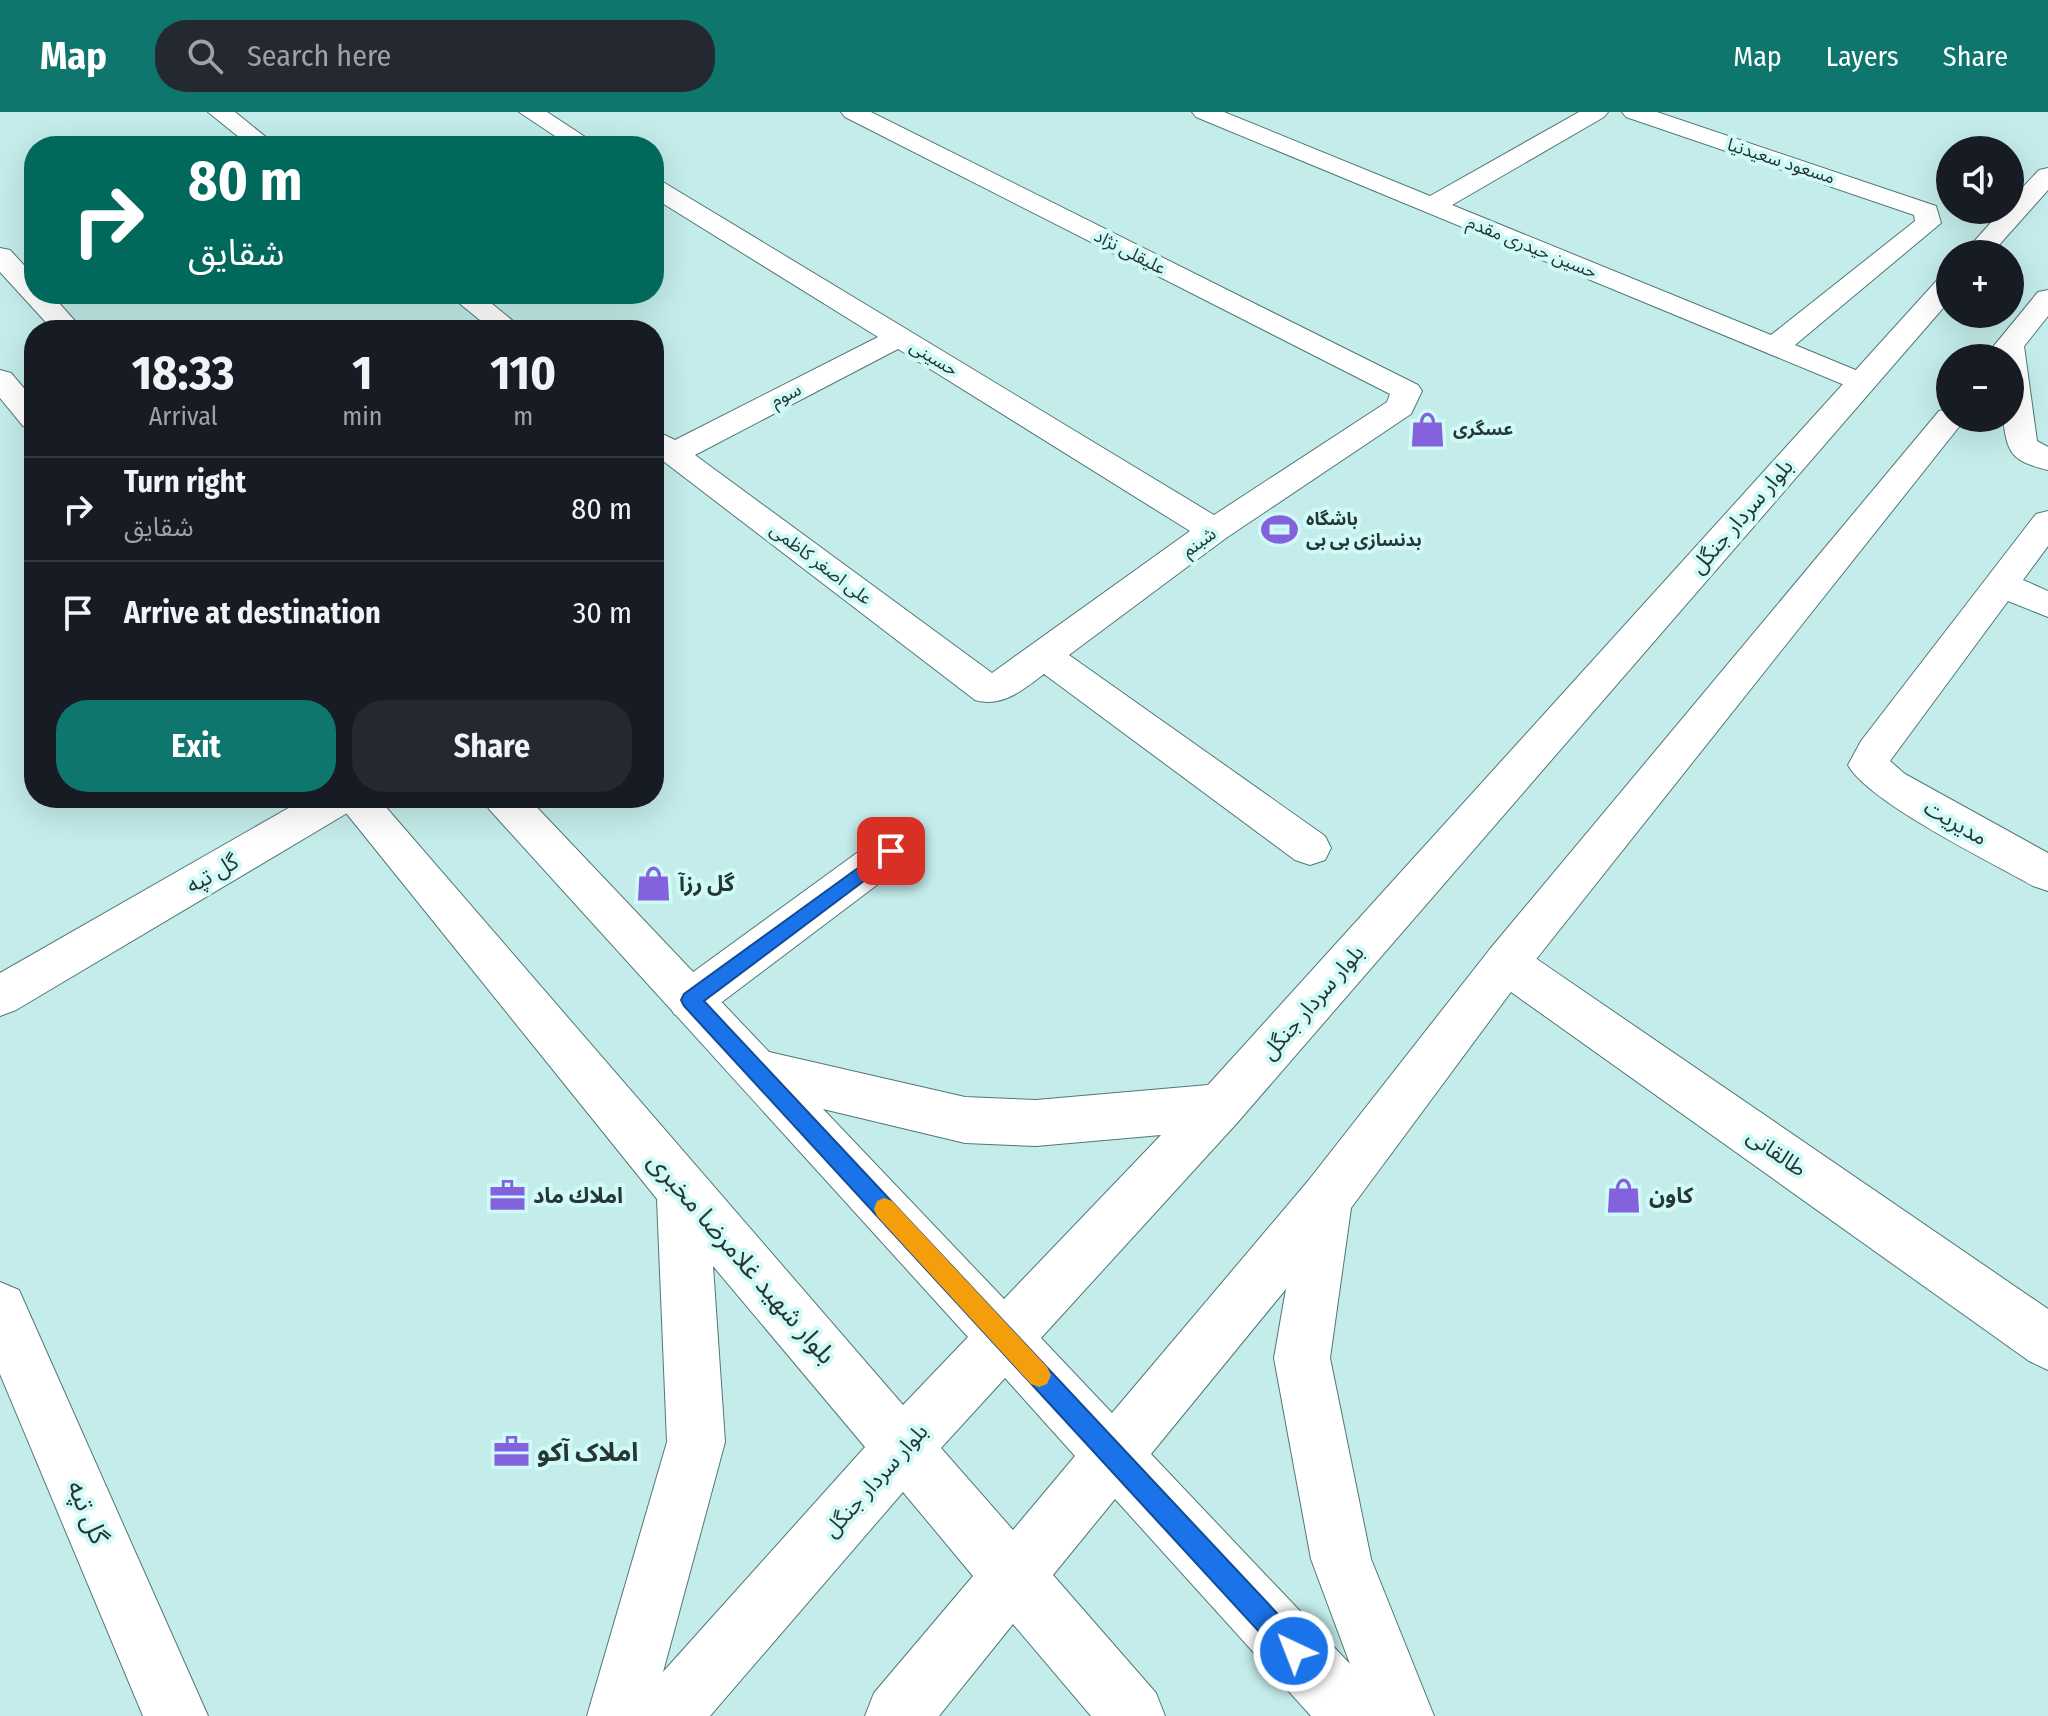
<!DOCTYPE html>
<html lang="en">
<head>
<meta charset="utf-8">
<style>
  body { margin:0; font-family:"Fira Sans Condensed","Noto Sans Arabic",sans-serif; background:#242831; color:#f1f3f6; height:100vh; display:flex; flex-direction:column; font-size:30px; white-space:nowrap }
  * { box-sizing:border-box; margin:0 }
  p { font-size:26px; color:#9ea1a6 }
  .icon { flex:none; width:44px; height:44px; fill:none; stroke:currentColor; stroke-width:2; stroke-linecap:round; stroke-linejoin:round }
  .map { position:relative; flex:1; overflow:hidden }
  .sheet { position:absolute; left:24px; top:208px; width:640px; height:488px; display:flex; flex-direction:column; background:#171b24; border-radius:32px; box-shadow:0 8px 32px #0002 }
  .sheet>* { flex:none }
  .hud { position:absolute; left:24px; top:24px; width:640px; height:168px; border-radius:32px; box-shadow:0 8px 32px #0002; background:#00695c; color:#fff; overflow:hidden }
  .fabs { position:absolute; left:1936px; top:24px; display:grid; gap:16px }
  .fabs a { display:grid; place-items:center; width:88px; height:88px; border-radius:50%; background:#171b24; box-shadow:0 8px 32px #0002; font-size:40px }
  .pin { position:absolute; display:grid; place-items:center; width:68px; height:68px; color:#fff; margin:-34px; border-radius:16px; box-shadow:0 4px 12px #0006 }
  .me { position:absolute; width:88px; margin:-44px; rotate:317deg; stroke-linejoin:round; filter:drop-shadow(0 0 6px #0008) }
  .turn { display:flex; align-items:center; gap:28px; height:168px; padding:0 32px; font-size:36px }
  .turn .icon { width:104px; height:104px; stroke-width:2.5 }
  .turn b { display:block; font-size:56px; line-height:68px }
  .eta { display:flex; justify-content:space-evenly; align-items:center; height:136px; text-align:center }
  .eta b { font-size:48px; font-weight:700; line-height:56px }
  .button { display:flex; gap:16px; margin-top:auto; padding:16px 32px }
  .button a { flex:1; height:92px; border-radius:32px; background:#0f766e; color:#fff; font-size:32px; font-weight:700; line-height:92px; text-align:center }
  .button a+a { background:#242831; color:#f1f3f6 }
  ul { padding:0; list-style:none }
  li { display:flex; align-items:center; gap:24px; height:104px; padding:0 32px; border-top:2px solid #363941 }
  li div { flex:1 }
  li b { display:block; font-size:30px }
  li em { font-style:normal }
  header { display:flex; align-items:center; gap:48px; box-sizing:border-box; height:112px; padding:0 40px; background:#0f766e; color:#fff }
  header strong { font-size:38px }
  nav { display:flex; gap:44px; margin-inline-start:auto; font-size:28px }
  .search { width:560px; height:72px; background:#242831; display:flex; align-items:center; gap:20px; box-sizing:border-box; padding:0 28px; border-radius:32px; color:#9ea1a6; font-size:30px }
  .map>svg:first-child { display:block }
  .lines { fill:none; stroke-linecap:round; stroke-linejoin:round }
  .minor-casing { stroke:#517876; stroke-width:2 }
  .secondary-casing { stroke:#517876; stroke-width:2 }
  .minor { fill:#fff; fill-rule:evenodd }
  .secondary { fill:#fff; fill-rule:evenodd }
  .route { fill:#1a73e8; stroke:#114b97; stroke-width:2 }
  .slow { fill:#f59e0b }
  .labels { text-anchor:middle; stroke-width:8; stroke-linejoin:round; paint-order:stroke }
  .far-street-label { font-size:18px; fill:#263635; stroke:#d0faf7 }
  .far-poi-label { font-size:18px; font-weight:bold; fill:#263635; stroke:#d0faf7; text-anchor:start }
  .street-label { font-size:22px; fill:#263635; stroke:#d0faf7 }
  .poi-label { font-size:22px; font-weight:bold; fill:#263635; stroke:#d0faf7; text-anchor:start }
  .near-street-label { font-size:26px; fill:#263635; stroke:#d0faf7 }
  .near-poi-label { font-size:26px; font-weight:bold; fill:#263635; stroke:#d0faf7; text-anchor:start }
</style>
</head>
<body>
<header>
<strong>Map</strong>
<div class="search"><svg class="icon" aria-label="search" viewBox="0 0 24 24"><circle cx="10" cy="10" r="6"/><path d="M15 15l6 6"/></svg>Search here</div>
<nav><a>Map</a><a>Layers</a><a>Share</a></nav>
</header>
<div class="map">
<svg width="2048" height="1604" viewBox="0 0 2048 1604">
  <rect width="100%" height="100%" fill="#c3ecea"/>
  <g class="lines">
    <defs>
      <path id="minor" d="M208,0H235L277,34H250Z
        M519,0H547L599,34H570Z
        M841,0H871L1418,273L1422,279L1411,302L1226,426L1069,543L1325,724L1331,736L1325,748L1310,753L1295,748L1044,562C1023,578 1002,596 975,588L654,342V318L675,328L878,225L654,86V67L663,70L1214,403L1387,290L1390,282L845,5ZM898,237L1190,419L992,561L695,343Z
        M1192,0H1224L1430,84L1579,0H1608L1604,5L1452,93L1771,223L1915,109L1914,103L1626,5L1622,0H1657L1936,94L1941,111L1795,233L1870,264L1874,270L1870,276L1859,279L1196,5Z
        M448,182H480L524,218H492Z
        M2009,225L2019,228L2024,234L2037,329L2048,335V358C2011,349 2007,341 2003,306H2010V246H1996L1994,234L1999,228Z
        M2048,399V434L2023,468L2048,479V505L2008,489L1890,649L1905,662L2048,741V779L2033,774C1991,750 1868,690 1848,653L1861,629L2036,402Z
        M306,686H360L354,697L16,898L0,904V861Z
        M891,722L906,727L912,739L906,751L706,902L690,908L674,902L667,888L674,874L876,727Z
        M1506,832L1522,837L2048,1197V1258L2029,1249L1490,865L1483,851L1490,837Z
        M0,1170L19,1178L208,1604H143L0,1262Z"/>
      <path id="secondary" d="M2048,56V78L1991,142H1963L2002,98H2010V89L2039,58Z
        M0,136L10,138L34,164V182H51L83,218H53L0,160Z
        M1950,163V188L1237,1011L1041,1226L1112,1301L1308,1069L1490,837L1939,299L1950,297V306H1966L1522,865L1351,1096L1330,1246L1371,1447L1434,1604H1311L1115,1387L1053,1463L1156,1581L1165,1604H1091L1013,1512L939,1604H865L874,1581L973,1464L903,1380L710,1604H587L667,1330L657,1087L334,686H378L903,1293L968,1225L489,697L483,686H528L769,940L965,985L1036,988L1208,973L1940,165ZM823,997L965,1031L1036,1034L1161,1023L1004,1187ZM713,1154L865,1335L663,1560L725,1330ZM1286,1177L1274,1246L1311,1447L1350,1552L1151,1342ZM1005,1266L1075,1344L1013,1418L941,1336Z
        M2048,178V204L2010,252V246H1984L2038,180Z
        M0,258L11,261L34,288V316L23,314L0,286Z"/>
    </defs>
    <!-- minor casing -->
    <use href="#minor" class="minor-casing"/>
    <!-- secondary casing -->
    <use href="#secondary" class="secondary-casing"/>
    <!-- minor -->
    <use href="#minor" class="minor"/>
    <!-- secondary -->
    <use href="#secondary" class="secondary"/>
  </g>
  <!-- route -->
  <path class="route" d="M891,732L897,734L900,739L897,744L704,889L1304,1530L1307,1539L1304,1548L1294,1552L1285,1548L684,894L681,888L684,882Z"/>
  <!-- slow -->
  <path class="slow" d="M884,1086L892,1089L1047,1255L1051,1263L1047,1272L1039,1275L1031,1272L877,1104L874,1097L877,1089Z"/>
  <!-- icons -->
  <defs>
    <symbol id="shop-bare" viewBox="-9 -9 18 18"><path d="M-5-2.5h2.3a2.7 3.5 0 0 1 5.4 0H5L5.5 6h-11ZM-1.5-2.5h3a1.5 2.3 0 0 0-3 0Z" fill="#8562dd" stroke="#d0faf7" stroke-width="2.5" paint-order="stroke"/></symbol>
    <symbol id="stadium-bare" viewBox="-9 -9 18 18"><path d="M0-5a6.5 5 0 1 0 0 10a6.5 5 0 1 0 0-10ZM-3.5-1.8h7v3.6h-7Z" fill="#8562dd" stroke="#d0faf7" stroke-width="2.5" paint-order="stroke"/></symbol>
    <symbol id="office-bare" viewBox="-9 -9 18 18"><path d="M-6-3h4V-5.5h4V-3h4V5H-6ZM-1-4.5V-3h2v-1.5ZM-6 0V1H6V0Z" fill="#8562dd" stroke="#d0faf7" stroke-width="2.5" paint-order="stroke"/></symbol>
  </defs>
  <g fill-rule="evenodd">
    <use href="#shop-bare" x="1402" y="292" width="51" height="51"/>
    <use href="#stadium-bare" x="1254" y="392" width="51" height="51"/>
    <use href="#shop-bare" x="628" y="746" width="51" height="51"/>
    <use href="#office-bare" x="482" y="1058" width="51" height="51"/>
    <use href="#shop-bare" x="1598" y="1058" width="51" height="51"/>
    <use href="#office-bare" x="486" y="1314" width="51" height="51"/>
  </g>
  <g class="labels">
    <!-- far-street labels -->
    <g class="far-street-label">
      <text transform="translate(1781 49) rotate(18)" y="6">مسعود سعیدنیا</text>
      <text transform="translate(1532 135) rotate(22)" y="6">حسین حیدری مقدم</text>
      <text transform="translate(1130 140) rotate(27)" y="6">علیقلی نژاد</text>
      <text transform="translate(934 246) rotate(31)" y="6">حسینی</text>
      <text transform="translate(786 283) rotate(-27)" y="6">سوم</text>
      <text transform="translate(1199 430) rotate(-36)" y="6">شبنم</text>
      <text transform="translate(821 452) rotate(37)" y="6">علی اصغر کاظمی</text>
    </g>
    <!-- far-poi labels -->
    <g class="far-poi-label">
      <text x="1453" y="323">عسگری</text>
      <text x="1306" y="413">باشگاه<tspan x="1306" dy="21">بدنسازی بی بی</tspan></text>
    </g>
    <!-- street labels -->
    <g class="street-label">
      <text transform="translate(1741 404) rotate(-49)" y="8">بلوار سردار جنگل</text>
      <text transform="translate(1956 710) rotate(30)" y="8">مدیریت</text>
      <text transform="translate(212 761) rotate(-30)" y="8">گل تپه</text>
      <text transform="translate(1312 890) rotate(-49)" y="8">بلوار سردار جنگل</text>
      <text transform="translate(1777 1040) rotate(35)" y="8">طالقانی</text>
      <text transform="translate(875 1368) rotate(-48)" y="8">بلوار سردار جنگل</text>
    </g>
    <!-- poi labels -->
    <g class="poi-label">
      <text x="679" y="779">گل رزآ</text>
      <text x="533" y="1091">املاك ماد</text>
      <text x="1649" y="1091">کاون</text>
    </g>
    <!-- near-street labels -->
    <g class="near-street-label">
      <text transform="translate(742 1146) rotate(49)" y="9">بلوار شهید غلامرضا مخبری</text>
      <text transform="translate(88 1400) rotate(67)" y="9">گل تپه</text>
    </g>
    <!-- near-poi labels -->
    <g class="near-poi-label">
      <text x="537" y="1349">املاک آکو</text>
    </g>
  </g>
</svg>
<div class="fabs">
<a><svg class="icon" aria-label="sound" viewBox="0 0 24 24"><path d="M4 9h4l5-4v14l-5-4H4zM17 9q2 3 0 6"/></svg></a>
<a>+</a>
<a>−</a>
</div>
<div class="pin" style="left:891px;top:739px;background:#d93025"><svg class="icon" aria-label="arrive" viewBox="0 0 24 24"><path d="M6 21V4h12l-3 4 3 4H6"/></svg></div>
<svg class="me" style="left:1294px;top:1539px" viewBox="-20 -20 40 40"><circle r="17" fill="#1a73e8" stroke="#fff" stroke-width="3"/><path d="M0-11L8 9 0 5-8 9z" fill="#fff"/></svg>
<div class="hud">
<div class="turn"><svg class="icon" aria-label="right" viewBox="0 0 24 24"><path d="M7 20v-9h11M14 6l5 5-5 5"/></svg><div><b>80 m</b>شقایق</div></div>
</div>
<section class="sheet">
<div class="eta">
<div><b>18:33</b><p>Arrival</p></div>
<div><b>1</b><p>min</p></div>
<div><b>110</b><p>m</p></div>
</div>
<ul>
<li><svg class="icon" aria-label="right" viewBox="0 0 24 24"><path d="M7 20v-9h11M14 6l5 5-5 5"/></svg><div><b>Turn right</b><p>شقایق</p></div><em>80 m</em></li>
<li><svg class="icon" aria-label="arrive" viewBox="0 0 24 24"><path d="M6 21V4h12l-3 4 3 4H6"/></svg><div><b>Arrive at destination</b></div><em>30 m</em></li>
</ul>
<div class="button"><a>Exit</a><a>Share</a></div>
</section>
</div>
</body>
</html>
